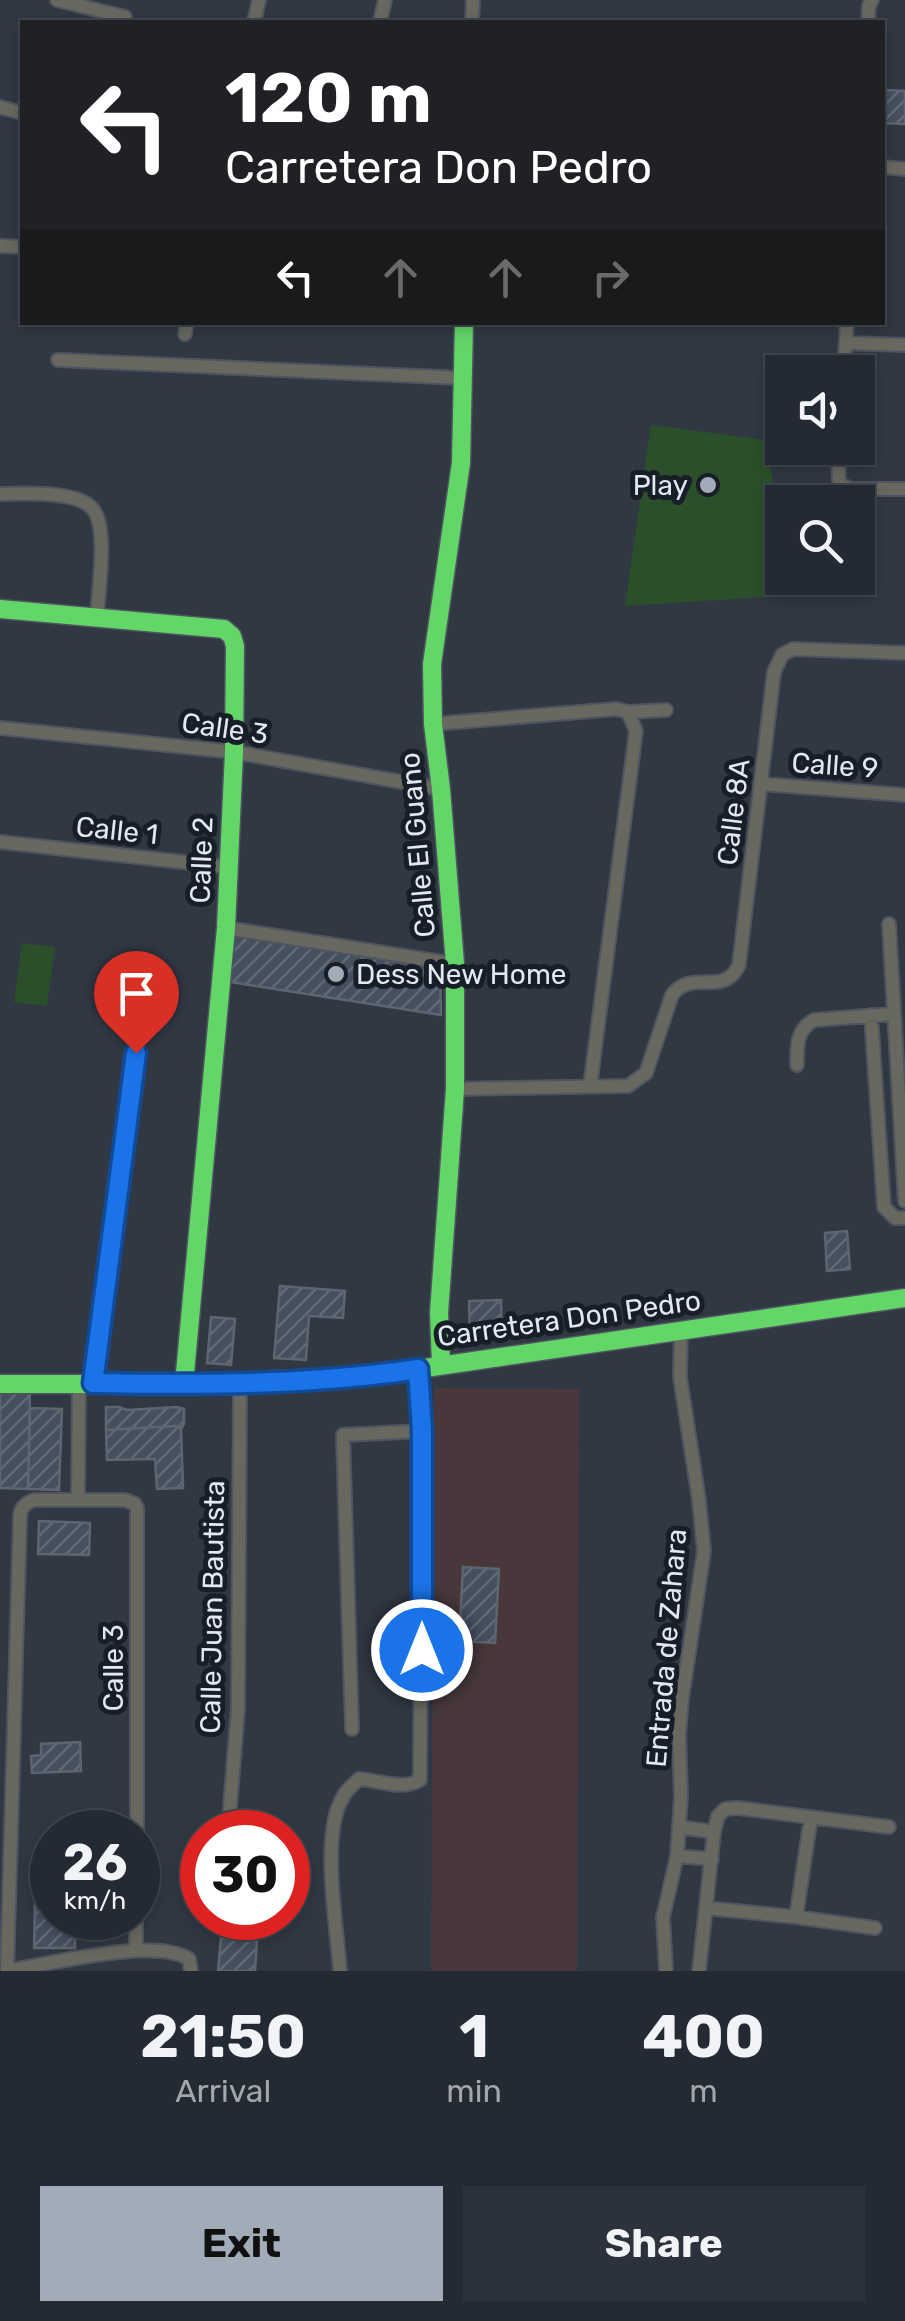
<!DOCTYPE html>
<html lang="en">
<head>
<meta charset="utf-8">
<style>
  body { margin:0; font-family:Rubik,sans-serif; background:#2c323b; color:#f1f3f6; height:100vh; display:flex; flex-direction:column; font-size:38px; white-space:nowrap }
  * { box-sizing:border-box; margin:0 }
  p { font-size:32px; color:#a3a7ac }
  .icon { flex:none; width:55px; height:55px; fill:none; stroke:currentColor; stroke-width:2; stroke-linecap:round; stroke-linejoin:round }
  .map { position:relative; height:1971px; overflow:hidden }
  .details { display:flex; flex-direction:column; background:#242a33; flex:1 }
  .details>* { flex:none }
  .guide { position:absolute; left:20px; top:20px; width:865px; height:305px; border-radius:0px; box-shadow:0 5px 15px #0003,0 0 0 2px #41464e; background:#202124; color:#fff; overflow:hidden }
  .fabs { position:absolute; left:765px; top:355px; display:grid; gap:20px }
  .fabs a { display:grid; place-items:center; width:110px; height:110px; border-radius:0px; background:#242a33; box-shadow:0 5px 15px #0003,0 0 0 2px #41464e; font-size:50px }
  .speed { position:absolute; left:30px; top:1810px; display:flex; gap:20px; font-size:50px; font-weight:700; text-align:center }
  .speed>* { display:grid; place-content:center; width:130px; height:130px; border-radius:50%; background:#242a33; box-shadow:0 5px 15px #0003,0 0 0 2px #41464e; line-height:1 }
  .speed small { font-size:25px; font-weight:400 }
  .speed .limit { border:15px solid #d22; background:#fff; color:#111 }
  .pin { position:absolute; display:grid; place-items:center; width:85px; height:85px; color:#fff; margin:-102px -42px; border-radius:50% 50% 50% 0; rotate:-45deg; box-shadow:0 0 10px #0007 }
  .pin .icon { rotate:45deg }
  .me { position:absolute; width:110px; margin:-55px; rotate:0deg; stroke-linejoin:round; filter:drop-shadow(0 0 8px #0008) }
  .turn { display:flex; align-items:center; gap:35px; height:210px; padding:0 40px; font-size:45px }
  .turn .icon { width:130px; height:130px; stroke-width:2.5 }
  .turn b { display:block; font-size:70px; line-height:85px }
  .lanes { display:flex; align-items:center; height:95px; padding:0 40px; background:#0003; justify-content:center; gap:50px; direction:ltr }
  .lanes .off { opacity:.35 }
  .eta { display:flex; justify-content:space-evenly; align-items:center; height:170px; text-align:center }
  .eta b { font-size:60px; font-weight:700; line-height:70px }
  .button { display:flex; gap:20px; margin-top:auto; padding:20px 40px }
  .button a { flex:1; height:115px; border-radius:0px; background:#a2abb8; color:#111; font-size:40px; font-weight:700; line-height:115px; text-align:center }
  .button a+a { background:#2c323b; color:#f1f3f6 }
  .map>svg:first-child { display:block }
  .education { fill:#48383b }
  .green { fill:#2c4f2b }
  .building { fill:url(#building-hatch); stroke:#5e656f; stroke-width:2.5 }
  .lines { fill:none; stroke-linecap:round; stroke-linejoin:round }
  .street-casing { stroke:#4e555f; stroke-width:16 }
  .fast-casing { stroke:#4e555f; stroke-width:21 }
  .street { stroke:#696860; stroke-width:12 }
  .fast { stroke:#63d668; stroke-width:18 }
  .route-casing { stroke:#114b97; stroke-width:25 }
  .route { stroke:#1a73e8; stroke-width:18 }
  .poi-dot { fill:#a2abb8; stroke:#171e28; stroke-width:4 }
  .labels { text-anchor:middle; stroke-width:10; stroke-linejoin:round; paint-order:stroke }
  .poi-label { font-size:28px; fill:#dfe9f6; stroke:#171e28; text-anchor:end }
  .street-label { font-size:28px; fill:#dfe9f6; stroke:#171e28 }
</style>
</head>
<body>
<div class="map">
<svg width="905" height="1971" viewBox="0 0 905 1971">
  <defs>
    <pattern id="building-hatch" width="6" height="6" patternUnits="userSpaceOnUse" patternTransform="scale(2.5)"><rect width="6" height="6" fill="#45505f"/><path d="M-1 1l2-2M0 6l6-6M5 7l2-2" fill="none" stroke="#5f6977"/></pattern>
  </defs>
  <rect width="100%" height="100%" fill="#303844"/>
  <!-- education -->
  <path class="education" d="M434,1388L579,1389L577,1971H431Z"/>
  <!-- green -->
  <path class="green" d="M651,425L765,440L782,529V578H792L795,595L625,606Z
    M22,943L55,947L47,1006L14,1002Z"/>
  <!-- building -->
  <path class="building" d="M885,90L905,91V124L884,123Z
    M233,933L440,966L441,1015L230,982Z
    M847,1231L850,1269L827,1271L825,1233Z
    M280,1286L345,1291L343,1318L309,1316L306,1360L274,1358Z
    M501,1300L502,1337L470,1338L469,1301Z
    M211,1317L235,1319L231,1365L207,1363Z
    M30,1389L28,1489L0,1488V1390Z
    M106,1407H119L127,1410L177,1407L184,1409V1424L181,1429L176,1426L106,1430Z
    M30,1408L62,1409L59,1490L28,1489Z
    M176,1426L181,1429L183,1488L157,1489L155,1459L107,1460L106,1430Z
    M39,1521L90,1523L89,1555L38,1554Z
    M463,1567L499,1569L495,1643L459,1641Z
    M80,1742L81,1771L32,1773L31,1756L41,1755V1744Z
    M35,1901H52V1918H75V1948H34Z
    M221,1938L257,1941L255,1971H218Z"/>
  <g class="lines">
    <defs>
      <path id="street" d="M57,0L125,17
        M254,22L259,0
        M380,22L385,0
        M472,22L473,0
        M868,22L869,6L872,0
        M0,107L22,113
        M882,167L905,169
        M0,246L22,247
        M185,334L187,322
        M846,343L905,345
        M58,360L462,378
        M844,372L847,322
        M838,448L839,484L851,489H905
        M0,494C23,493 77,491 92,508C109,526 98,592 97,617
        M433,724L616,709L628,712L666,710
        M0,728L234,752L441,789
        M761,784L905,795
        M0,842L228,867
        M889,924L905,1201
        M226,928L455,964
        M871,1015L884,1207L895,1218H905
        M797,1065C797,1046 796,1030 814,1020L893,1014
        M590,1087L636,731L628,712
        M455,1089L628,1086L646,1073L672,995C692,968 724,998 739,965L774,672L782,655L793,649L905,653
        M93,1383L135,1053
        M78,1500L79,1385
        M352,1729L343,1435L422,1431
        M680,1827L714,1832
        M228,1832L238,1709L240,1382
        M677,1856L712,1859
        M706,1908L796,1917L875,1928
        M796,1917L811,1817
        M136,1950V1918
        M7,1971L20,1518C20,1508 25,1503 34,1500H125L135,1504L137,1508V1832
        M7,1971C49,1964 155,1937 189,1959L191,1971
        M340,1971C337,1926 320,1834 343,1797C346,1790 353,1785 359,1779C379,1780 402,1791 420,1780L422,1431L418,1369
        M666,1971L663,1917L677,1856L681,1797L679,1735L682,1699L704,1551L699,1500L680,1377L681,1329
        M699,1971L714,1832L718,1816L725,1809L738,1808L889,1827"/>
      <path id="fast" d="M0,609L224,629L232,636L235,646L234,752L226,928L184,1384
        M441,1364L439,1313L455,1089V964L441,789L433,724L432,664L461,463L464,322
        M0,1384H184L371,1376L905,1298"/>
    </defs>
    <!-- street casing -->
    <use href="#street" class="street-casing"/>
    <!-- fast casing -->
    <use href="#fast" class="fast-casing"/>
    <!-- street -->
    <use href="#street" class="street"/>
    <!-- fast -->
    <use href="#fast" class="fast"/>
  </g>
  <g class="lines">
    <defs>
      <path id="route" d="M136,1053L93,1383C201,1385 311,1385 418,1369L422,1430V1650"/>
    </defs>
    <!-- route casing -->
    <use href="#route" class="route-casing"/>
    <!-- route -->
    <use href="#route" class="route"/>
  </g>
  <!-- markers -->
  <g class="poi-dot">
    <circle cx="708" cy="485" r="10"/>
    <circle cx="336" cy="974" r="10"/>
  </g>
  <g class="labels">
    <!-- poi labels -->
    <g class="poi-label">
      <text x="688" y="495">Play</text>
      <text x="356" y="984" text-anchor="start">Dess New Home</text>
    </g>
    <!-- street labels -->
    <g class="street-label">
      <text transform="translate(225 728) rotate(8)" y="10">Calle 3</text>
      <text transform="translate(835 765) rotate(4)" y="10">Calle 9</text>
      <text transform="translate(733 812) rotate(-83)" y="10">Calle 8A</text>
      <text transform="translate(117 830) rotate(6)" y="10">Calle 1</text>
      <text transform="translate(417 845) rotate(-95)" y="10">Calle El Guano</text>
      <text transform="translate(201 860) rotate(-88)" y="10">Calle 2</text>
      <text transform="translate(569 1318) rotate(-8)" y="10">Carretera Don Pedro</text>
      <text transform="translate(212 1607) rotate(-89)" y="10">Calle Juan Bautista</text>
      <text transform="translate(666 1648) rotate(-85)" y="10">Entrada de Zahara</text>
      <text transform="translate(113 1668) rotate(-90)" y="10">Calle 3</text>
    </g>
  </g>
</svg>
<div class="fabs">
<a><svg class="icon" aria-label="sound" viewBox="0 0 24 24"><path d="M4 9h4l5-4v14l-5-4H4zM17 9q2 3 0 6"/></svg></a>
<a><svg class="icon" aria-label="search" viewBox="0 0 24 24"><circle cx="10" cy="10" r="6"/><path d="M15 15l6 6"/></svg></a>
</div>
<div class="speed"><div>26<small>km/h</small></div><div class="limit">30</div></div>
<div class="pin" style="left:136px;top:1053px;background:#d93025"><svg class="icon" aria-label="arrive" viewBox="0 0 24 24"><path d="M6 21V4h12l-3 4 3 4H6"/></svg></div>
<svg class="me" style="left:422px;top:1650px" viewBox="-20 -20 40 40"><circle r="17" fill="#1a73e8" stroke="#fff" stroke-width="3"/><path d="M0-11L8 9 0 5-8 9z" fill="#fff"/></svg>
<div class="guide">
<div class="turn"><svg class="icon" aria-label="left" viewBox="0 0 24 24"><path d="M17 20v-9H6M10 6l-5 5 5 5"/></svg><div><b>120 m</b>Carretera Don Pedro</div></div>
<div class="lanes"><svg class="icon" aria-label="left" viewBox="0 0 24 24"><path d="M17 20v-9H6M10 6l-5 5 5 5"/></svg><svg class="icon off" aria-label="ahead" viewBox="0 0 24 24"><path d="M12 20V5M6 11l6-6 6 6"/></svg><svg class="icon off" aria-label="ahead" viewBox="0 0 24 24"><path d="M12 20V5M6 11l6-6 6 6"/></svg><svg class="icon off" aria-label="right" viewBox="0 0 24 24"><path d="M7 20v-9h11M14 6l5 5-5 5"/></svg></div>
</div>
</div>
<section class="details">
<div class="eta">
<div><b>21:50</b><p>Arrival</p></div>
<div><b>1</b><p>min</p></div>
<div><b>400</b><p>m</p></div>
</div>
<div class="button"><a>Exit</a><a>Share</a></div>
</section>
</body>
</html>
